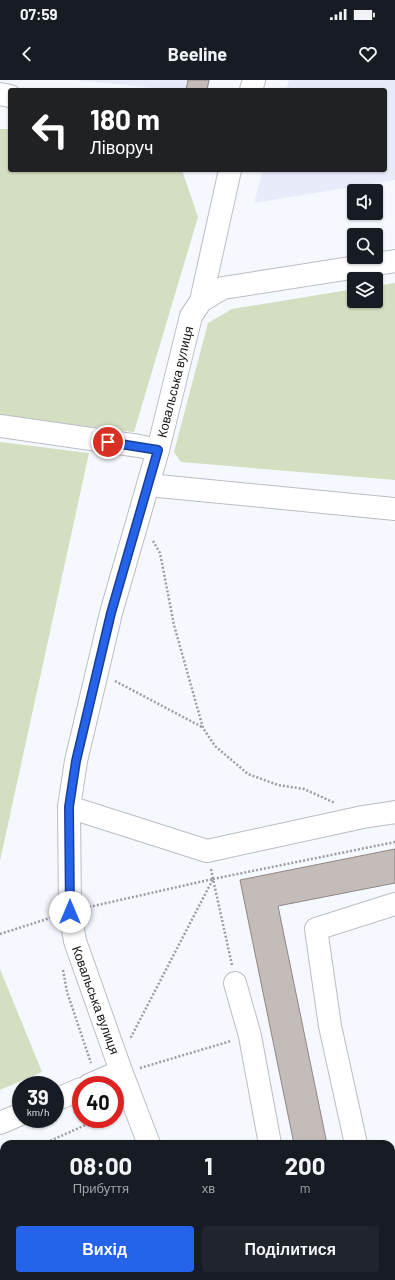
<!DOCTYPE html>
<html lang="uk">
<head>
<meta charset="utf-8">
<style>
  body { margin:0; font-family:Barlow,sans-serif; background:#20242c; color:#f1f3f6; height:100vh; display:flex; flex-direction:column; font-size:15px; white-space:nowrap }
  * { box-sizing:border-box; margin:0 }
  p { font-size:13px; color:#9ea1a6 }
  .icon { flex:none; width:22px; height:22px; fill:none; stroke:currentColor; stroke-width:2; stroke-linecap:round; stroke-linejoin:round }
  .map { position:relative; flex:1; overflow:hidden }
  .details { position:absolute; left:0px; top:1060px; width:395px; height:140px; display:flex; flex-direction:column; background:#171b24; border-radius:12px 12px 0 0; box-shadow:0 1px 3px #0004 }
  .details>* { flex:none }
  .guide { position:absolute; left:8px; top:8px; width:379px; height:84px; border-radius:4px; box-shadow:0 1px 3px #0004; background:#202124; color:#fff; overflow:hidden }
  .buttons { position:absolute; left:347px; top:104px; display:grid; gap:8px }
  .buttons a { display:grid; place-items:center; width:36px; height:36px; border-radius:4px; background:#171b24; box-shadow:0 1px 3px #0004; font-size:20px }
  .speed { position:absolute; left:12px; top:996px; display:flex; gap:8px; font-size:20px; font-weight:700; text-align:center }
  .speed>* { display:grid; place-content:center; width:52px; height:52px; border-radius:50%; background:#171b24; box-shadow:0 1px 3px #0004; line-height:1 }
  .speed small { font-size:10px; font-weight:400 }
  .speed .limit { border:6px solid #d22; background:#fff; color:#111 }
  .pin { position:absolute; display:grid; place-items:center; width:34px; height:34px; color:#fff; margin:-17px; border:2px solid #fff; border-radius:50%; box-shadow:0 1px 4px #0007 }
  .me { position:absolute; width:44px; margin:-22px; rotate:0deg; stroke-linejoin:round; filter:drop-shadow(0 0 3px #0008) }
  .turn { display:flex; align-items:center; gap:14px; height:84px; padding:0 16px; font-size:18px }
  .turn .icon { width:52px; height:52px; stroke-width:2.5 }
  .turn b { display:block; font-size:28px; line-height:34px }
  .eta { display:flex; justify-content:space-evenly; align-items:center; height:68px; text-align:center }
  .eta b { font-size:24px; font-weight:700; line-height:28px }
  .cta { display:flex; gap:8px; margin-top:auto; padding:8px 16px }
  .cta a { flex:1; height:46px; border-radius:4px; background:#2563eb; color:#fff; font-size:16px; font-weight:700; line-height:46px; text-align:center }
  .cta a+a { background:#20242c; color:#f1f3f6 }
  .status { display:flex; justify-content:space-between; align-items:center; height:28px; padding:0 20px; background:#171b24; direction:ltr }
  .status svg { height:11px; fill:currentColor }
  header { display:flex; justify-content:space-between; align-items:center; height:52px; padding:0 16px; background:#171b24; font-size:18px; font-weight:700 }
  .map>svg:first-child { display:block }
  .built { fill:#e7ebfa }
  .green { fill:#d4dfc1 }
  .building { fill:#c4bcb8; stroke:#8e8683 }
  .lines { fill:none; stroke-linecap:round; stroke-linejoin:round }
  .minor-casing { stroke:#bbbdc4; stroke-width:24 }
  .path { stroke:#9b9da2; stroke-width:2.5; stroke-dasharray:2 2; stroke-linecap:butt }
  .minor { stroke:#fff; stroke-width:22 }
  .route-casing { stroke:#184099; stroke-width:10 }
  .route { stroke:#2563eb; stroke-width:7 }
  .labels { text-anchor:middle; stroke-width:4; stroke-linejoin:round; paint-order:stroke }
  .street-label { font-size:13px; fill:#141417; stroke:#fff }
</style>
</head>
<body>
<div class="status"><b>07:59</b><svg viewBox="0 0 49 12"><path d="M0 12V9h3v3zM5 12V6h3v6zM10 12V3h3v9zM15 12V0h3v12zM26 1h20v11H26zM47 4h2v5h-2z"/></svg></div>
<header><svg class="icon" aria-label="back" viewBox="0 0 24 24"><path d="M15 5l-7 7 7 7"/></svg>Beeline<svg class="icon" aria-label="heart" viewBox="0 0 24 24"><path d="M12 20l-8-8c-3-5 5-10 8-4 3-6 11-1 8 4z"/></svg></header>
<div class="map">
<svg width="395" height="1200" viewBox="0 0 395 1200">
  <rect width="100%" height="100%" fill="#f6f8ff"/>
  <!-- built -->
  <path class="built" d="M76,0H210L207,10H174Z
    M289,0H395V100L254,123L263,90H385V10H286Z"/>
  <!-- green -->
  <path class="green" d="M0,49H10V90H182L198,137L134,352L0,336Z
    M395,203V400L181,382L174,372L208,243L232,229L354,209V221H376V206Z
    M0,362L89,373L0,781Z
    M0,889L42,992L0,1010Z"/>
  <!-- building -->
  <path class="building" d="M188,0H209L207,10H186Z
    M395,769V803L278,826L327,1064H294L240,800Z
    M4,1114V1155L0,1156V1116Z"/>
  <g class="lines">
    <defs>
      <g id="minor">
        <path d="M251,10L254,0"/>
        <path d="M0,14L10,16"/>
        <path d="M201,221L230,90"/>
        <path d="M0,346L139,366L158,370"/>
        <path d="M148,405L395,429"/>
        <path d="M69,727L207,771L363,737L395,732"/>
        <path d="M235,903L250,956L270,1064"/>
        <path d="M89,1005L121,991"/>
        <path d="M55,1020L81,1009"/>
        <path d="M0,1043L21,1034"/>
        <path id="s1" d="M149,1064L121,991L75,861L70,832L69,727L76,681L111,533L158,370L191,236L201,221L223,208L395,181"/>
        <path d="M356,1064L330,946L316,849L395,824"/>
        <path d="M0,1186L4,1185"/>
        <path d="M201,1196L202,1200"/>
        <path d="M296,1196V1200"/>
      </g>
    </defs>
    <!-- minor casing -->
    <use href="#minor" class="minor-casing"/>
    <!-- path -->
    <path class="path" d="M153,461L160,473L174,545L203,648L215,666L248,694L278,705L304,709L335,723
      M115,601L202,647
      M211,789L213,799
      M89,827L213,799L130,959
      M0,854L53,837
      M232,885L213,799L395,762
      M63,890L67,912L91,983
      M140,988L231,961
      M43,1064L99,1039
      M0,1083L4,1082
      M391,1144L395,1135
      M147,1196L149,1200
      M162,1196L171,1200
      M365,1200L367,1196"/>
    <!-- minor -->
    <use href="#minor" class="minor"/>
  </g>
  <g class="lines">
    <defs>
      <path id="route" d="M70,832L69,727L76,681L111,533L158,370L108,362"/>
    </defs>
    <!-- route casing -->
    <use href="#route" class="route-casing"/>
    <!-- route -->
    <use href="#route" class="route"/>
  </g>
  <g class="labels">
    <!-- street labels -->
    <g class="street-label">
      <text dy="5" stroke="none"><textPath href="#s1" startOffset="789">Ковальська вулиця</textPath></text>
      <text transform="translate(96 920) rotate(70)" y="5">Ковальська вулиця</text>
    </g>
  </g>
</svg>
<div class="buttons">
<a><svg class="icon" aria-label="sound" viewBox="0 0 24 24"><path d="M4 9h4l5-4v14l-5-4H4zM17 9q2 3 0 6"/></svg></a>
<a><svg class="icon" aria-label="search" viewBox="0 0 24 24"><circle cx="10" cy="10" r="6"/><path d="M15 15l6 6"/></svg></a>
<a><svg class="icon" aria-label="layers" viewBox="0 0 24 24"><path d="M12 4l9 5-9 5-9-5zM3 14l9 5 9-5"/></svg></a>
</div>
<div class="speed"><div>39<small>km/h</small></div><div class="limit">40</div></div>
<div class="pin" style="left:108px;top:362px;background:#d93025"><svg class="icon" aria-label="arrive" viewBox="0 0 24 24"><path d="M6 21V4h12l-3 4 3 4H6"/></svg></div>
<svg class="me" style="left:70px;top:832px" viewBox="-20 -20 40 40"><circle r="19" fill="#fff"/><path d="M0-13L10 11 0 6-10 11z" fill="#2563eb"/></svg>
<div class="guide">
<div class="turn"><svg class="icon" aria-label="left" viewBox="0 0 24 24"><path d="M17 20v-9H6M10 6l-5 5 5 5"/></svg><div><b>180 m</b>Ліворуч</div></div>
</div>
<section class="details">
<div class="eta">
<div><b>08:00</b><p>Прибуття</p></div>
<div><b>1</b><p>хв</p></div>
<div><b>200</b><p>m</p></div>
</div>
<div class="cta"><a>Вихід</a><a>Поділитися</a></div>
</section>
</div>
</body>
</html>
